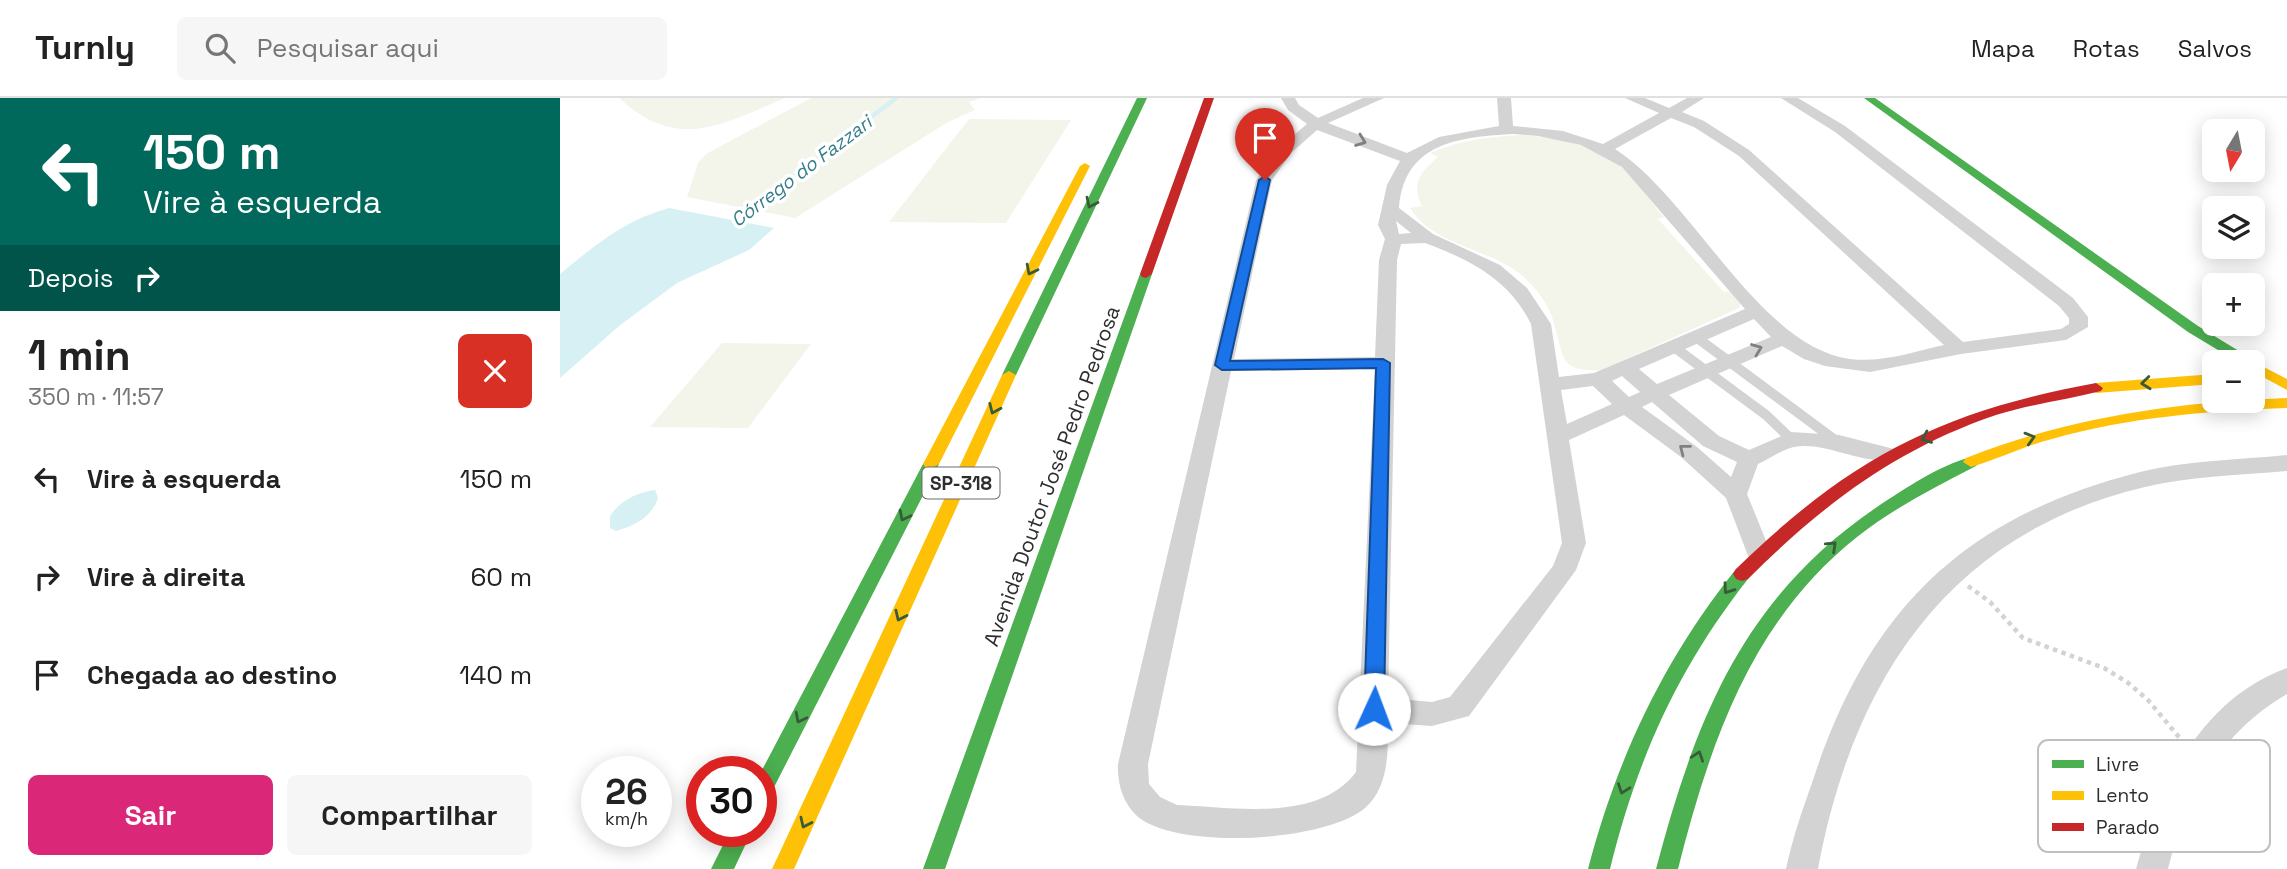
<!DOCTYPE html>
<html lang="pt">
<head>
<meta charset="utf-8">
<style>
  body { margin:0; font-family:"Space Grotesk",sans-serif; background:#f6f6f6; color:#222; height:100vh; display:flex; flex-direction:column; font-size:26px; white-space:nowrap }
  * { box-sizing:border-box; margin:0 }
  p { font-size:23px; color:#767676 }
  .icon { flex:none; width:38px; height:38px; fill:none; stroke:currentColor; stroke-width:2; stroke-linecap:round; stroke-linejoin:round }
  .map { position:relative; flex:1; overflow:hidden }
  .panel { display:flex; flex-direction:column; background:#fff; width:560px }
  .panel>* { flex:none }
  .guide { background:#00695c; color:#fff; overflow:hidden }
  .needle { width:46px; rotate:190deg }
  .tools { position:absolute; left:1642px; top:21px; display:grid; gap:14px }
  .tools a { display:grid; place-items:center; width:63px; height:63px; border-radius:10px; background:#fff; box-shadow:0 4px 18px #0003; font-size:35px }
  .speed { position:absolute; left:21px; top:658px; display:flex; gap:14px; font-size:35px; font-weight:700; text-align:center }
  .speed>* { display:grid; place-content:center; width:91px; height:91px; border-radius:50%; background:#fff; box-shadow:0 4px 18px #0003; line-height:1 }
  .speed small { font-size:18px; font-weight:400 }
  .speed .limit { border:10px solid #d22; background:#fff; color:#111 }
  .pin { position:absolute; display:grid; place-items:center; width:60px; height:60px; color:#fff; margin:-72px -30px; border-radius:50% 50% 50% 0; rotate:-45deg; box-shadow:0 0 7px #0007 }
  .pin .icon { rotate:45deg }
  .me { position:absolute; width:77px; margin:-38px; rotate:2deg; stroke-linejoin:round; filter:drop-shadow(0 0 5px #0008) }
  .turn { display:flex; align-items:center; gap:24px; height:147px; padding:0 28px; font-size:32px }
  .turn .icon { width:91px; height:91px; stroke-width:2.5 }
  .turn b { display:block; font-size:49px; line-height:60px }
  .then { display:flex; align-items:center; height:66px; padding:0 28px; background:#0003; gap:14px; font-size:26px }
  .round { display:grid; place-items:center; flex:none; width:74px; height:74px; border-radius:10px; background:#f6f6f6 }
  .summary { display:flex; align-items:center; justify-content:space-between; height:119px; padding:0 28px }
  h1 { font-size:42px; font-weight:700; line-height:52px }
  .button { display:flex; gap:14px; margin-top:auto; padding:14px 28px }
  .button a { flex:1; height:80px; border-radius:10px; background:#db2777; color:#fff; font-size:28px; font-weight:700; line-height:80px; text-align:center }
  .button a+a { background:#f6f6f6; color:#222 }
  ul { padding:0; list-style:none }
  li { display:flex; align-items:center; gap:21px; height:98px; padding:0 28px }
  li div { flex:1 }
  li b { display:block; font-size:26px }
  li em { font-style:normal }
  header { display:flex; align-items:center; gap:42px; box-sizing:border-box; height:98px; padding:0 35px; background:#fff; border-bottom:2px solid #e0e0e0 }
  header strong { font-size:33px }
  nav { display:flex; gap:38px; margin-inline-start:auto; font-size:24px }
  .search { width:490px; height:63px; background:#f6f6f6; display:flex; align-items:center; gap:18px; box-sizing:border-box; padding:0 24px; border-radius:10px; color:#767676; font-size:26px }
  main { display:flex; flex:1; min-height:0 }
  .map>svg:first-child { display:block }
  .green { fill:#f3f5eb }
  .water { fill:#d6f0f3 }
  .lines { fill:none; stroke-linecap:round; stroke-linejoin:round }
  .stream { stroke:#d6f0f3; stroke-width:4.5 }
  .path { stroke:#d3d3d3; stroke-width:4.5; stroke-dasharray:4.5 4.5; stroke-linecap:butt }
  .lane { stroke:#d3d3d3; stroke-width:10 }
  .street { fill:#d3d3d3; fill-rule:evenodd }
  .fast { fill:#4caf50; fill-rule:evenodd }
  .slow { fill:#ffc107; fill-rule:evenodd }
  .jam { fill:#c62828; fill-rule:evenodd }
  .oneway { stroke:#808080 }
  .oneway2 { stroke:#385b3a }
  .route { fill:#1a73e8; stroke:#114b97; stroke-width:2 }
  .labels { text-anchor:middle; stroke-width:7; stroke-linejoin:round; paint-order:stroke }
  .far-water-label { font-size:19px; font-style:italic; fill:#327e89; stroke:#fff }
  .shield { fill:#fff; stroke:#6d6d6d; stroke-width:2 }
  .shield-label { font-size:19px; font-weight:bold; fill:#2e2e2e }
  .street-label { font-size:21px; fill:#2e2e2e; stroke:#fff }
  .key { fill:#fff; stroke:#c0c0c0; stroke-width:2 }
  .key-label { font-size:19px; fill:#2e2e2e }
</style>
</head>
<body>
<header>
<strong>Turnly</strong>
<div class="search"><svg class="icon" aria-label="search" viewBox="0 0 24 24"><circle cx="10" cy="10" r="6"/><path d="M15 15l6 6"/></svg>Pesquisar aqui</div>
<nav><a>Mapa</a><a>Rotas</a><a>Salvos</a></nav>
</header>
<main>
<section class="panel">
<div class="guide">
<div class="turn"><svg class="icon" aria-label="left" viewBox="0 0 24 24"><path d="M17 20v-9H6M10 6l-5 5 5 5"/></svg><div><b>150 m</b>Vire à esquerda</div></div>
<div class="then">Depois<svg class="icon" aria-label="right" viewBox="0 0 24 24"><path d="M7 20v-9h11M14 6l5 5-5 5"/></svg></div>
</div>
<div class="summary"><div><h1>1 min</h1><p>350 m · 11:57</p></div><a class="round" style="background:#d93025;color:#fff"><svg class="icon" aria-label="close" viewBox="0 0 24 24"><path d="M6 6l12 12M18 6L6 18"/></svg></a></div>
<ul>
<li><svg class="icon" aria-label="left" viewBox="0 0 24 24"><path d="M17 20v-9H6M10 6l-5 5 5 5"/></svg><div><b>Vire à esquerda</b></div><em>150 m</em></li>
<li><svg class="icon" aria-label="right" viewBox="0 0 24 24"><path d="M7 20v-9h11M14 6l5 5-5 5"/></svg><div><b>Vire à direita</b></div><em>60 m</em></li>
<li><svg class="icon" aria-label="arrive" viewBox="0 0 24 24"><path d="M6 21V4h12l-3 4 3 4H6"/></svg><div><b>Chegada ao destino</b></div><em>140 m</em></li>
</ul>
<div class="button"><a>Sair</a><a>Compartilhar</a></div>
</section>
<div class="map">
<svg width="1727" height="771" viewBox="0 0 1727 771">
  <rect width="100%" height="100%" fill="#fff"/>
  <!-- green -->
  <path class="green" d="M59,0H225C161,27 118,54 59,0Z
    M251,0H420L409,4L415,12L388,24L235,120L127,99L138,65L146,56Z
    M409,21L511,22L446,125L329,124Z
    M965,37C996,41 1033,45 1058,66C1075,80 1089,102 1104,119L1098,121L1164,194L1173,193L1181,204L1179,210L1042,272C1000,274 1004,261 995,229C991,211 981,196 968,183C936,150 875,150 850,110L862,108C851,86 860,74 878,59L870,55C902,42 931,38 965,37Z
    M162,245L251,246L188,330L90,329Z"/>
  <!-- water -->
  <path class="water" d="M109,110L214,130L189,152L117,185L59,228L0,280V176C35,147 65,122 109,110Z
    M95,392L98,400C92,419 74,428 56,433L50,430V418C61,402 76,395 95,392Z"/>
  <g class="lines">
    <!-- stream -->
    <path class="stream" d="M173,126L336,0"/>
    <!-- path -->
    <path class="path" d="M1408,488L1430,504L1463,540L1544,570L1567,584L1588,602L1623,644"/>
    <!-- lane -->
    <path class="lane" d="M1136,239L1279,345
      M1114,249L1206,317L1231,341"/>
    <!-- street -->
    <path class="street" d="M721,0H735L739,7L758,20L803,0H824L768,25L847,55L879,39L939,28L937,0H951L953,28L1003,33L1043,46L1099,15L1065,0H1085L1109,10L1127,0H1144L1122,14L1144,23L1189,52L1403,244L1501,231L1509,226V220L1499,208L1275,34L1221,0H1238L1285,28L1513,200L1528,219V229L1506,242L1401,256L1310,274L1265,268L1244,261L1222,248L1109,297L1159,338L1189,352L1231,334L1279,337L1334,351L1337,356L1334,361C1307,369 1265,343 1234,349C1223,351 1209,361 1198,366L1187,396L1211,455L1208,462L1199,464L1190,462L1187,455L1166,400L1121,359L1064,317L1009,342L1026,445L1016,472L909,618L872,628L828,625C828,654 829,689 805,710C765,744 619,752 578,719C563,706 557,685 558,666L696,82L720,49L747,26L728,12ZM1111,20L1134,29L1179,58L1384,247C1353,254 1322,265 1290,261C1199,249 1133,101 1055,51ZM757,32L840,63L827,87L818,127L825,141L819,162L815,259L674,261L712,82L731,55ZM954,36L978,38L1021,47L1062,69L1185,211L1034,275L999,279L991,226L967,190L940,167L873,136L839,110C844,44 900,39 954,36ZM836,123L851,135L839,136ZM865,145C910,162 949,181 971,226L1002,445L993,468L890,599L872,604L828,600L837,162L841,146ZM1194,221L1211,239L1097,286L1079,271ZM815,271L796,674C758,725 673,709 617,707L600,699L589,686L588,666L671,273ZM1062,278L1080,294L1069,299L1052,283ZM1033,288L1052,306L1007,326L1001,292ZM1092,304L1143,348L1177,364L1171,379L1137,349L1082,309Z
      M1727,357V373C1680,377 1631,378 1585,389C1389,435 1293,582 1258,771H1226C1232,742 1242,713 1252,685C1308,512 1403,419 1580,374C1628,362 1678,362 1727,357Z
      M1727,570V596C1660,635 1626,697 1608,771H1576C1599,689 1641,601 1727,570Z"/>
    <!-- fast -->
    <path class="fast" d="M577,0H587L456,277L449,281L444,280L442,277Z
      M1304,0H1315L1638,228L1692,261L1694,264L1692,267V264H1678L1628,234Z
      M586,172L592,176L385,771H363L580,176Z
      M1411,359L1416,360L1419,364L1416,368C1375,389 1334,410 1297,439C1191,523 1150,645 1118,771H1096C1136,620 1183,500 1317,409C1344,391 1380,367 1411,359Z
      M371,361L379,366L208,701L201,704V674L363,366Z
      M1182,469L1188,471L1191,476L1188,481C1118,570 1077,661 1050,771H1028C1057,660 1104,561 1176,471Z
      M170,733H192L174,771H151Z"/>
    <!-- slow -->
    <path class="slow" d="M525,65L530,68L379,366L371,371L366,370L363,366L520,68Z
      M1692,263L1727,281V292L1692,273V264H1687Z
      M449,273L456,277L234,771H212L442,277Z
      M1654,276V286L1536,295L1529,290L1536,285Z
      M1727,300V310C1648,313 1569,319 1492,341C1464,348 1439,361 1411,369L1403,364L1406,360C1510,319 1617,304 1727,300Z"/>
    <!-- jam -->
    <path class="jam" d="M644,0H654L592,176L586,180L582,179L580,176Z
      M1536,285L1543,290L1541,293C1506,302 1471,306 1436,317C1336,351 1262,407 1188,481L1182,483L1176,481L1173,476L1176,471C1290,360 1379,314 1536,285Z"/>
  </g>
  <!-- one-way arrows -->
  <defs><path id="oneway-chevron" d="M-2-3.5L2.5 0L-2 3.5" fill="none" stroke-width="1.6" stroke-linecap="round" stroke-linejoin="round" transform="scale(1.75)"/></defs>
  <g class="oneway">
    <use href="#oneway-chevron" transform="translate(801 43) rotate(21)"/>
    <use href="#oneway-chevron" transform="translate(1197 251) rotate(-21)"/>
    <use href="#oneway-chevron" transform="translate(1124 351) rotate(-142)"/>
  </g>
  <g class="oneway2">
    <use href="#oneway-chevron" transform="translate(531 105) rotate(116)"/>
    <use href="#oneway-chevron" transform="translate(471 172) rotate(117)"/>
    <use href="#oneway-chevron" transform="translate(1586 285) rotate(174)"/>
    <use href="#oneway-chevron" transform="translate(434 311) rotate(114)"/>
    <use href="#oneway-chevron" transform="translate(1366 340) rotate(158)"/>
    <use href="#oneway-chevron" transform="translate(1470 340) rotate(-16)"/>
    <use href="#oneway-chevron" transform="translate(344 418) rotate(117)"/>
    <use href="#oneway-chevron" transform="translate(1272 448) rotate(-43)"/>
    <use href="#oneway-chevron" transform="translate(1168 491) rotate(125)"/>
    <use href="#oneway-chevron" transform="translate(340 518) rotate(115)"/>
    <use href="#oneway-chevron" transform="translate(240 620) rotate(117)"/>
    <use href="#oneway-chevron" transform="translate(1138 658) rotate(-71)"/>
    <use href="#oneway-chevron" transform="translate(1063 691) rotate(110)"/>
    <use href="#oneway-chevron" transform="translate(245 725) rotate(115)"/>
  </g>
  <!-- route -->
  <path class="route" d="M705,78L710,82L670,263L823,261L830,265L824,611L821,617L814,620L807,617L804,611L816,270L662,272L655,267L699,82Z"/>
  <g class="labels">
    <!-- far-water labels -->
    <g class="far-water-label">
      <text transform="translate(241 73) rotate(-37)" y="7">Córrego do Fazzari</text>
    </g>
    <!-- shield labels -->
    <rect class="shield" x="362.5" y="369.5" width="77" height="31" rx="5"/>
    <g class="shield-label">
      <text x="401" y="392">SP-318</text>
    </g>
    <!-- street labels -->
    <g class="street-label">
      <text transform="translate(492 378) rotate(-70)" y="7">Avenida Doutor José Pedro Pedrosa</text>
    </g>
  </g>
  <!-- legend -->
  <rect x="1478" y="642" width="232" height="112" rx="10" class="key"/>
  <rect x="1492" y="662" width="32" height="8" fill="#4caf50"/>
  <rect x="1492" y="693" width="32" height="9" fill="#ffc107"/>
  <rect x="1492" y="725" width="32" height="8" fill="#c62828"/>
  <g class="key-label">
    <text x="1536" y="673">Livre</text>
    <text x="1536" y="704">Lento</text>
    <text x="1536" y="736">Parado</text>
  </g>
</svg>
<div class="tools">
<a><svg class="needle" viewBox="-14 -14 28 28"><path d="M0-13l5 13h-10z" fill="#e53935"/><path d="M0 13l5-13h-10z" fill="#767676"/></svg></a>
<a><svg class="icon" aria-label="layers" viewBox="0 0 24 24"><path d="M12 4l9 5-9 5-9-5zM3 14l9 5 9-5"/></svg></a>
<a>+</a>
<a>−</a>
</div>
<div class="speed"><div>26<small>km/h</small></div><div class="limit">30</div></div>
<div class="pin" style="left:705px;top:82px;background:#d93025"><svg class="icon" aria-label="arrive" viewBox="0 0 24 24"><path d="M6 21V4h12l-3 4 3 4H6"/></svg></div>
<svg class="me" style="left:814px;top:611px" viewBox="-20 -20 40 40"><circle r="19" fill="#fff"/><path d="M0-13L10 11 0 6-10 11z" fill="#1a73e8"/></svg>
</div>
</main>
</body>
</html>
